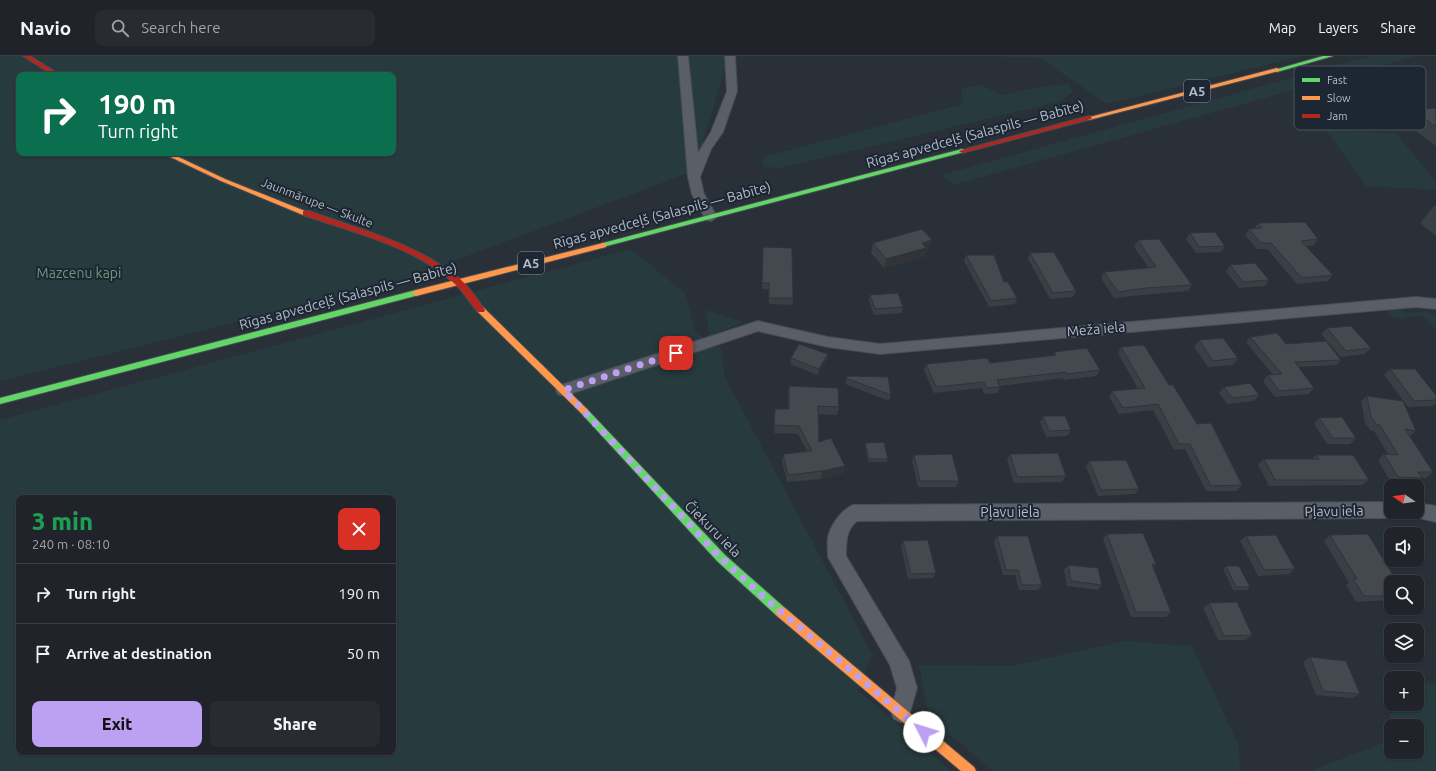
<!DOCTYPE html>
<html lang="en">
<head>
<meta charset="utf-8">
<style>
  body { margin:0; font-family:Ubuntu,sans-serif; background:#282c32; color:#f1f3f6; height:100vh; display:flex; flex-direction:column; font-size:15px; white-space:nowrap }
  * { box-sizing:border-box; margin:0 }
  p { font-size:13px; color:#a2a4a8 }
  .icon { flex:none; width:22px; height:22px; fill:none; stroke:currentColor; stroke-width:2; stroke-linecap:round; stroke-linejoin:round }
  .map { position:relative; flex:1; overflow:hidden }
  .panel { position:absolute; left:16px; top:439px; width:380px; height:260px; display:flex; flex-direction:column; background:#20242a; border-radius:8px; box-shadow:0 1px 3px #0004,0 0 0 1px #3d4147 }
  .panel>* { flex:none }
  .hud { position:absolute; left:16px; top:16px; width:380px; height:84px; border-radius:8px; box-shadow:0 1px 3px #0004,0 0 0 1px #3d4147; background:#0b6e4f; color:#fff; overflow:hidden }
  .needle { width:26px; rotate:283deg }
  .fabs { position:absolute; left:1384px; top:423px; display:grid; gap:8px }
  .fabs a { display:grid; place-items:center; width:40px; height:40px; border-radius:8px; background:#20242a; box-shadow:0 1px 3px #0004,0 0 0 1px #3d4147; font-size:20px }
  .pin { position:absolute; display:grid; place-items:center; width:34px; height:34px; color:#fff; margin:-17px; border-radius:8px; box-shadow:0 2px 6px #0006 }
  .me { position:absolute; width:44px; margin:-22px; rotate:310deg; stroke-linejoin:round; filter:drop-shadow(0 0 3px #0008) }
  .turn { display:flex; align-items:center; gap:14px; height:84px; padding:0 16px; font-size:18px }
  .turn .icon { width:52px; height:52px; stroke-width:2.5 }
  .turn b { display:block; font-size:28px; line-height:34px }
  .round { display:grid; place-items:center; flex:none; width:42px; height:42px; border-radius:8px; background:#282c32 }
  .headline { display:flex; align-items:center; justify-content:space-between; height:68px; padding:0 16px }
  h1 { font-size:24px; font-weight:800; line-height:30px; color:#1e9e55 }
  .button { display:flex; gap:8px; margin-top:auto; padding:8px 16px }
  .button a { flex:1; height:46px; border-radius:8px; background:#bca0f2; color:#111; font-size:16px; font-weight:800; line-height:46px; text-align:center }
  .button a+a { background:#282c32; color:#f1f3f6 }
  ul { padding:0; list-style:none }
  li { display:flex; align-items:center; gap:12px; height:60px; padding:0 16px; border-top:1px solid #3d4147 }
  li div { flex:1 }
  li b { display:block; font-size:15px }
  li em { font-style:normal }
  header { display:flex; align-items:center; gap:24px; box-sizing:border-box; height:56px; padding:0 20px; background:#20242a; border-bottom:1px solid #3d4147 }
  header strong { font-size:19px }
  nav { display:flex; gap:22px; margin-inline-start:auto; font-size:14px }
  .search { width:280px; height:36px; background:#282c32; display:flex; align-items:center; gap:10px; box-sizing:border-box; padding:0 14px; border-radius:8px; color:#a2a4a8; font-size:15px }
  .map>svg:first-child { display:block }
  .green { fill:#273a3e; fill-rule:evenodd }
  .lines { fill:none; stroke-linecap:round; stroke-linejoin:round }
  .street-casing { stroke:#484c53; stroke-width:2 }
  .fast-casing { stroke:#484c53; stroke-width:2 }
  .slow-casing { stroke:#484c53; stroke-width:2 }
  .jam-casing { stroke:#484c53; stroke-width:2 }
  .street { fill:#5a5e66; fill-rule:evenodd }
  .fast { fill:#63d668; fill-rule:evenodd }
  .slow { fill:#ff974d; fill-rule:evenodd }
  .jam { fill:#b3261e; fill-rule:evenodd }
  .wall { fill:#3a3f45 }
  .shaded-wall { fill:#303338 }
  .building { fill:#444950; stroke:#303338 }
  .route { stroke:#bca0f2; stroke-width:7; stroke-dasharray:0 12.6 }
  .labels { text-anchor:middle; stroke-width:4; stroke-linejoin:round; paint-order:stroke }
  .far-street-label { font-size:12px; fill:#b4bcc9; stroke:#1d2633 }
  .shield { fill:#1d2633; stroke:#878f9c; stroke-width:1 }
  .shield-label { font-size:13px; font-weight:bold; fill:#b4bcc9 }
  .street-label { font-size:14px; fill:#b4bcc9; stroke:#1d2633 }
  .park-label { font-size:14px; fill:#6b9a76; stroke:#1d2633 }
  .key { fill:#1d2633; stroke:#4a5360; stroke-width:1 }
  .key-label { font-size:11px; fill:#b4bcc9 }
</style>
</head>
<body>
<header>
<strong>Navio</strong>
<div class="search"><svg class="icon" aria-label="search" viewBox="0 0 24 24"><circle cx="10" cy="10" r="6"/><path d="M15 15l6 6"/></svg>Search here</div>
<nav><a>Map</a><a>Layers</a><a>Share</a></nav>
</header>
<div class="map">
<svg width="1436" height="715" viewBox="0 0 1436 715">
  <rect width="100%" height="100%" fill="#2a3038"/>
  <!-- green -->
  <path class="green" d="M0,0H729L694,115L401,225L0,325ZM19,19H393V97H19Z
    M984,0H1302L1107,48L1040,2Z
    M1370,0H1416L953,129L941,119Z
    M1068,28L1073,36L1058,46L781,112L763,111V101L963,48L961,32L982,29L1000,39L1045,30Z
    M1326,74L1396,77L1436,126V134L1366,130Z
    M631,193L685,237L696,277L721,292L725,321L872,598L858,634L951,715H0V364ZM19,442H393V696H19Z
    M1400,253L1405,257L1424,255L1436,258V273L1422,260L1395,263L1386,254Z
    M706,254L744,266L709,280Z
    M1125,585L1192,590L1239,690L1240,715H993L929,661L919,609L1011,610Z
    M1417,626L1436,628V715H1310L1388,685L1392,648H1417ZM1391,670H1417V696H1391Z"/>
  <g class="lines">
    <defs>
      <path id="street" d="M678,0H688L698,97L711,76L727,35L725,0H735L737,35L723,76L711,93L700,121L704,138L717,161L711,165L706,164L692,138L688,121Z
        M1416,241L1436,243V253L1416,251L880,298L828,291L758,275L564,340L558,338L556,334L558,330L758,265L828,281L880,288Z
        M1391,446V456H1399L1397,459L1391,462L857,465C846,474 846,486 846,500L909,605L917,632L908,663L901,666L894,663L891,656L897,632L890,609L828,501C828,495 827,487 828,481C831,469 841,454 853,449Z
        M1417,447L1436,450V466L1411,460L1409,456H1417Z"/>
      <path id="fast" d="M1323,0H1333L1277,16L1274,14Z
        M962,93L964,94V96L603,191L599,189L603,187Z
        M416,234L419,235L420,237L419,239L0,348V342Z
        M584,352L587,353L725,499L785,552L786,556L785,560L781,561L777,560L717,505L581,357L580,355L581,353Z"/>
      <path id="slow" d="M1277,12L1280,14L1279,15L1089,64L1086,62Z
        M162,97H170L225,123L310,157L309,159H303L221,125Z
        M603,187H606V191L416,240L412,237L416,234Z
        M481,251L484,252L587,353L588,355L587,357H581L478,256L477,254L478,252Z
        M781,551L785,552L974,711L976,715H961L777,560L776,556L777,552Z"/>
      <path id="jam" d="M23,0H30L60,19H53Z
        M1089,60L1092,62L1091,63L962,97L959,95Z
        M303,155H309C360,174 417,187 460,223C469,231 478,244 485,254L484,256H478C470,247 464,236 455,228C414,190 355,177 303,159Z"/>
    </defs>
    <!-- street casing -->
    <use href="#street" class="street-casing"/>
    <!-- fast casing -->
    <use href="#fast" class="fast-casing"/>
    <!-- slow casing -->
    <use href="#slow" class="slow-casing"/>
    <!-- jam casing -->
    <use href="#jam" class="jam-casing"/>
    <!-- street -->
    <use href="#street" class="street"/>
    <!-- fast -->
    <use href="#fast" class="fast"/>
    <!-- slow -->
    <use href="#slow" class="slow"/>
    <!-- jam -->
    <use href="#jam" class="jam"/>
  </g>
  <!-- wall -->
  <path class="wall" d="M1436,52V90L1404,66L1413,54Z
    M1434,150H1436V180L1420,167Z
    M1258,167L1318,183L1314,189L1306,190L1333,219L1328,225L1297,228L1267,193H1257L1245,179L1249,173L1255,172Z
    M1190,177L1225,190L1221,196L1196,197L1186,183Z
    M932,184L929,193L926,194L924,201L884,212L871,197L873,187Z
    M1138,184L1192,229L1188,235L1142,239L1114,242L1101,222L1104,216L1149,212L1134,191Z
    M763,191L793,242V249L769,248L768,233H762Z
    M1030,197L1076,235L1073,241L1050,243L1028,203Z
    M966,199L1004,226L1017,242L1015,248L989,251L964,205Z
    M1230,209L1269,224L1265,230L1239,232L1226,216Z
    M870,239L903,251L902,257L874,259L869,245Z
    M1327,272L1371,292L1365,298L1341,301L1321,278Z
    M1250,281L1286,288L1341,304L1336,309L1299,311L1314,332L1309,338L1275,341L1263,325L1268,319H1273L1246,286Z
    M1199,284L1238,302L1233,309L1208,311L1194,291Z
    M1121,291L1169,329L1242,429L1237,435H1206L1185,393L1174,394L1153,354L1119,358L1109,341L1112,335L1138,333L1118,297Z
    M1054,296L1100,314L1096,320L1064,324L1063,322L1000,330V331L998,337L984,338L982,332L934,337L924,314L926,308L990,307L1053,300Z
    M828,298L827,304L818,319L790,308L791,302Z
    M1390,313L1436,339V348L1433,350L1408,351L1384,319Z
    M847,320L891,339L889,345L845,328Z
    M789,330L839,351L837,359L819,358V386L845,410L844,417L821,423L787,426L782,405L783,398L807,395L798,378L774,377L775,353H788V338Z
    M1224,331L1259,339L1254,345L1227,348L1219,337Z
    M1367,340L1416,375L1410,380L1433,416L1426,422H1422L1415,428L1391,427L1378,404L1384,398H1388L1374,375H1371L1365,367L1361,345Z
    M1043,360L1071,374L1067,380L1046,381L1040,366Z
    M1319,362L1356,382L1350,388H1327L1314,368Z
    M865,387L888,403L887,406H868L865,390Z
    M1010,398L1066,420L1062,426L1014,427L1007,404Z
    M914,399L959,425L956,431H918L912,405Z
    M1316,399L1369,424L1362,429L1269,430L1258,409L1264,403H1312Z
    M1089,405L1139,433L1135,438L1098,440L1086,411Z
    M1107,478L1156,508L1153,511L1171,556L1166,561H1131L1103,483Z
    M1330,479L1391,526V544L1356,546L1346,529L1349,527L1324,485Z
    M997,480L1042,529L1038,534H1019L1015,519H1003L994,486Z
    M1246,480L1295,513L1289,518L1258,520L1240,485Z
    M903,485L936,517L933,522L908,523L901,490Z
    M1068,509L1102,529L1097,534L1067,530L1064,514Z
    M1226,510L1250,531L1247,534H1233L1223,513Z
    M1209,547L1252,579L1246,584H1218L1203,552Z
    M1310,601L1360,638L1352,642L1316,639L1303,606Z"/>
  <!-- shaded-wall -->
  <path class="shaded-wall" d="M932,184L929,193L926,194L924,201L884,212L886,203L922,187Z
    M828,298L827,304L818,319L819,313Z
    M845,410L844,417L821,423L822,415Z"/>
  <!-- building -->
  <path class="building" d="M1436,52V71L1413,54Z
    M1305,166L1318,183L1301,185L1333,219L1302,222L1271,187H1261L1249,173L1262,172L1258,167Z
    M922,173L932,184L922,187L926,192L886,203L873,187Z
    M1215,176L1225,190L1199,191L1190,177Z
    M1159,183L1192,229L1146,232L1118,236L1104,216L1156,211L1138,184Z
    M763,191L792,192L793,242H769V227H762Z
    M1054,196L1076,235L1053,237L1030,197Z
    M966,199H994L1004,226H1008L1017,242L991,245Z
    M1255,207L1269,224L1243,226L1230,209Z
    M898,237L903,251L875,253L870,239Z
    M1351,270L1371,292L1346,295L1327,272Z
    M1277,277L1286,288L1326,285L1341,304L1295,306L1314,332L1279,335L1268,319L1282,318L1250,281Z
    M1223,282L1238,302L1213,305L1199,284Z
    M799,288L828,298L819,313L791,302Z
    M1144,289L1169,329H1173L1197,368L1211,367L1242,429L1211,430L1190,388H1179L1158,348L1123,352L1112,335L1145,332L1121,291Z
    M1087,292L1100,314L1067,318L1066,316L997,324L1000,331L987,332L984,326L936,331L926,308L987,302L990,307L1056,299L1054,296Z
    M1390,313H1415L1436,339V344L1414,345Z
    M847,320L888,321L891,339L846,322Z
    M1250,327L1259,339L1232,342L1224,331Z
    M789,330L838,332L839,351L818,350L819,386L831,382L845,410L822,415L788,419L783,398L812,395L799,370L774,369L775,353H789Z
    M1367,340L1403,345L1416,375L1405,373L1433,416H1418L1422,422L1398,421L1384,398L1398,399L1380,369H1377L1371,361Z
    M1043,360H1065L1071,374L1049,375Z
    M1342,361L1356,382H1333L1319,362Z
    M884,386L888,403H869L865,387Z
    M1058,397L1066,420L1017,421L1010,398Z
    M952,398L959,425H920L914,399Z
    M1316,399H1353L1369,424H1275L1264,403H1319Z
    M1126,404L1139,433L1101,434L1089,405Z
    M1143,477L1156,508H1152L1171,556H1136L1107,478Z
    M1368,478L1397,526H1391V540H1364L1353,523H1357L1330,479Z
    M1276,479L1295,513L1264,514L1246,480Z
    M997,480H1028L1042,529H1022L1018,514H1006Z
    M928,484L936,517L911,518L903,485Z
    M1068,509L1098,512L1102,529L1071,525Z
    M1226,510H1239L1250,531H1236Z
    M1237,546L1252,579L1224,580L1209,547Z
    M1310,601L1346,605L1360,638L1323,635Z"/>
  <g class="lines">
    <!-- route -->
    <path class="route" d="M676,297L564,334L721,502L766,543L924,676"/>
  </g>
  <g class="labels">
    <!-- far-street labels -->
    <g class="far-street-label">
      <text transform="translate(317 147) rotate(21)" y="4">Jaunmārupe — Skulte</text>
    </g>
    <!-- shield labels -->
    <g class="shield">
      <rect x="1184" y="24" width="26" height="22" rx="3"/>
      <rect x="518" y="196" width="26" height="22" rx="3"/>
    </g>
    <g class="shield-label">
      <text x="1197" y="40">A5</text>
      <text x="531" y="212">A5</text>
    </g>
    <!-- street labels -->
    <g class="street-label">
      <text transform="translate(975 78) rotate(-15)" y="5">Rīgas apvedceļš (Salaspils — Babīte)</text>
      <text transform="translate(662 159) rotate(-15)" y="5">Rīgas apvedceļš (Salaspils — Babīte)</text>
      <text transform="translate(348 240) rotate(-15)" y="5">Rīgas apvedceļš (Salaspils — Babīte)</text>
      <text transform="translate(1096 273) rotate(-5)" y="5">Meža iela</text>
      <text transform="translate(1334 455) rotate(-1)" y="5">Pļavu iela</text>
      <text x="1010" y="461">Pļavu iela</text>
      <text transform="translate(713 473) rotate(45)" y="5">Čiekuru iela</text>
    </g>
    <!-- park labels -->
    <g class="park-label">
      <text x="79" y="222">Mazcenu kapi</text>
    </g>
  </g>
  <!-- legend -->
  <rect x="1294" y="10" width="132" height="64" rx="6" class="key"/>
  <rect x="1302" y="22" width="18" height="4" fill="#63d668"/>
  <rect x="1302" y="40" width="18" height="4" fill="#ff974d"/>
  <rect x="1302" y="58" width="18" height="4" fill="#b3261e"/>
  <g class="key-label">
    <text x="1327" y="28">Fast</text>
    <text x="1327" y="46">Slow</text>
    <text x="1327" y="64">Jam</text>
  </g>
</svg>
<div class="fabs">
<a><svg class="needle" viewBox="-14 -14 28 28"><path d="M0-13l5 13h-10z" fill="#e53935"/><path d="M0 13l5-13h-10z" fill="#a2a4a8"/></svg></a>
<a><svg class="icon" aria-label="sound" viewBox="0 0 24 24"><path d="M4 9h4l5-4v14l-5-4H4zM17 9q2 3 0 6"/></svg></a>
<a><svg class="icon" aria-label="search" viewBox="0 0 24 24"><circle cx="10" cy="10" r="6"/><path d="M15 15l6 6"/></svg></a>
<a><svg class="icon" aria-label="layers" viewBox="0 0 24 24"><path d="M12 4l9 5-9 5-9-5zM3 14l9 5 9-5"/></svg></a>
<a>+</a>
<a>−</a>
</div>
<div class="pin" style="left:676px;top:297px;background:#d93025"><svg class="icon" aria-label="arrive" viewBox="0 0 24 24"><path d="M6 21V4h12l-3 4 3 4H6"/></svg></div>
<svg class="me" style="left:924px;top:676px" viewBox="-20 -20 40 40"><circle r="19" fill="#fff"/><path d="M0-13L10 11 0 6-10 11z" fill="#bca0f2"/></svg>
<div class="hud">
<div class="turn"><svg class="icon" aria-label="right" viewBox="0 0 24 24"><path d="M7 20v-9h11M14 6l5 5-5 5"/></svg><div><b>190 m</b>Turn right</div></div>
</div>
<section class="panel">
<div class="headline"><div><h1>3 min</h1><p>240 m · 08:10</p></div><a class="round" style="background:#d93025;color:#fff"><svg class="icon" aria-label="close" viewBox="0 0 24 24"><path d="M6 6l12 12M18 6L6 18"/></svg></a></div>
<ul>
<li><svg class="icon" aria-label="right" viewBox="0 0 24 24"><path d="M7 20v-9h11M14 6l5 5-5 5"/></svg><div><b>Turn right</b></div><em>190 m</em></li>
<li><svg class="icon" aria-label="arrive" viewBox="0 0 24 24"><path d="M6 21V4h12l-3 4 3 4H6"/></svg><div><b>Arrive at destination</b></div><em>50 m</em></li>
</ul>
<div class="button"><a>Exit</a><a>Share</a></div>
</section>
</div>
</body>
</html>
